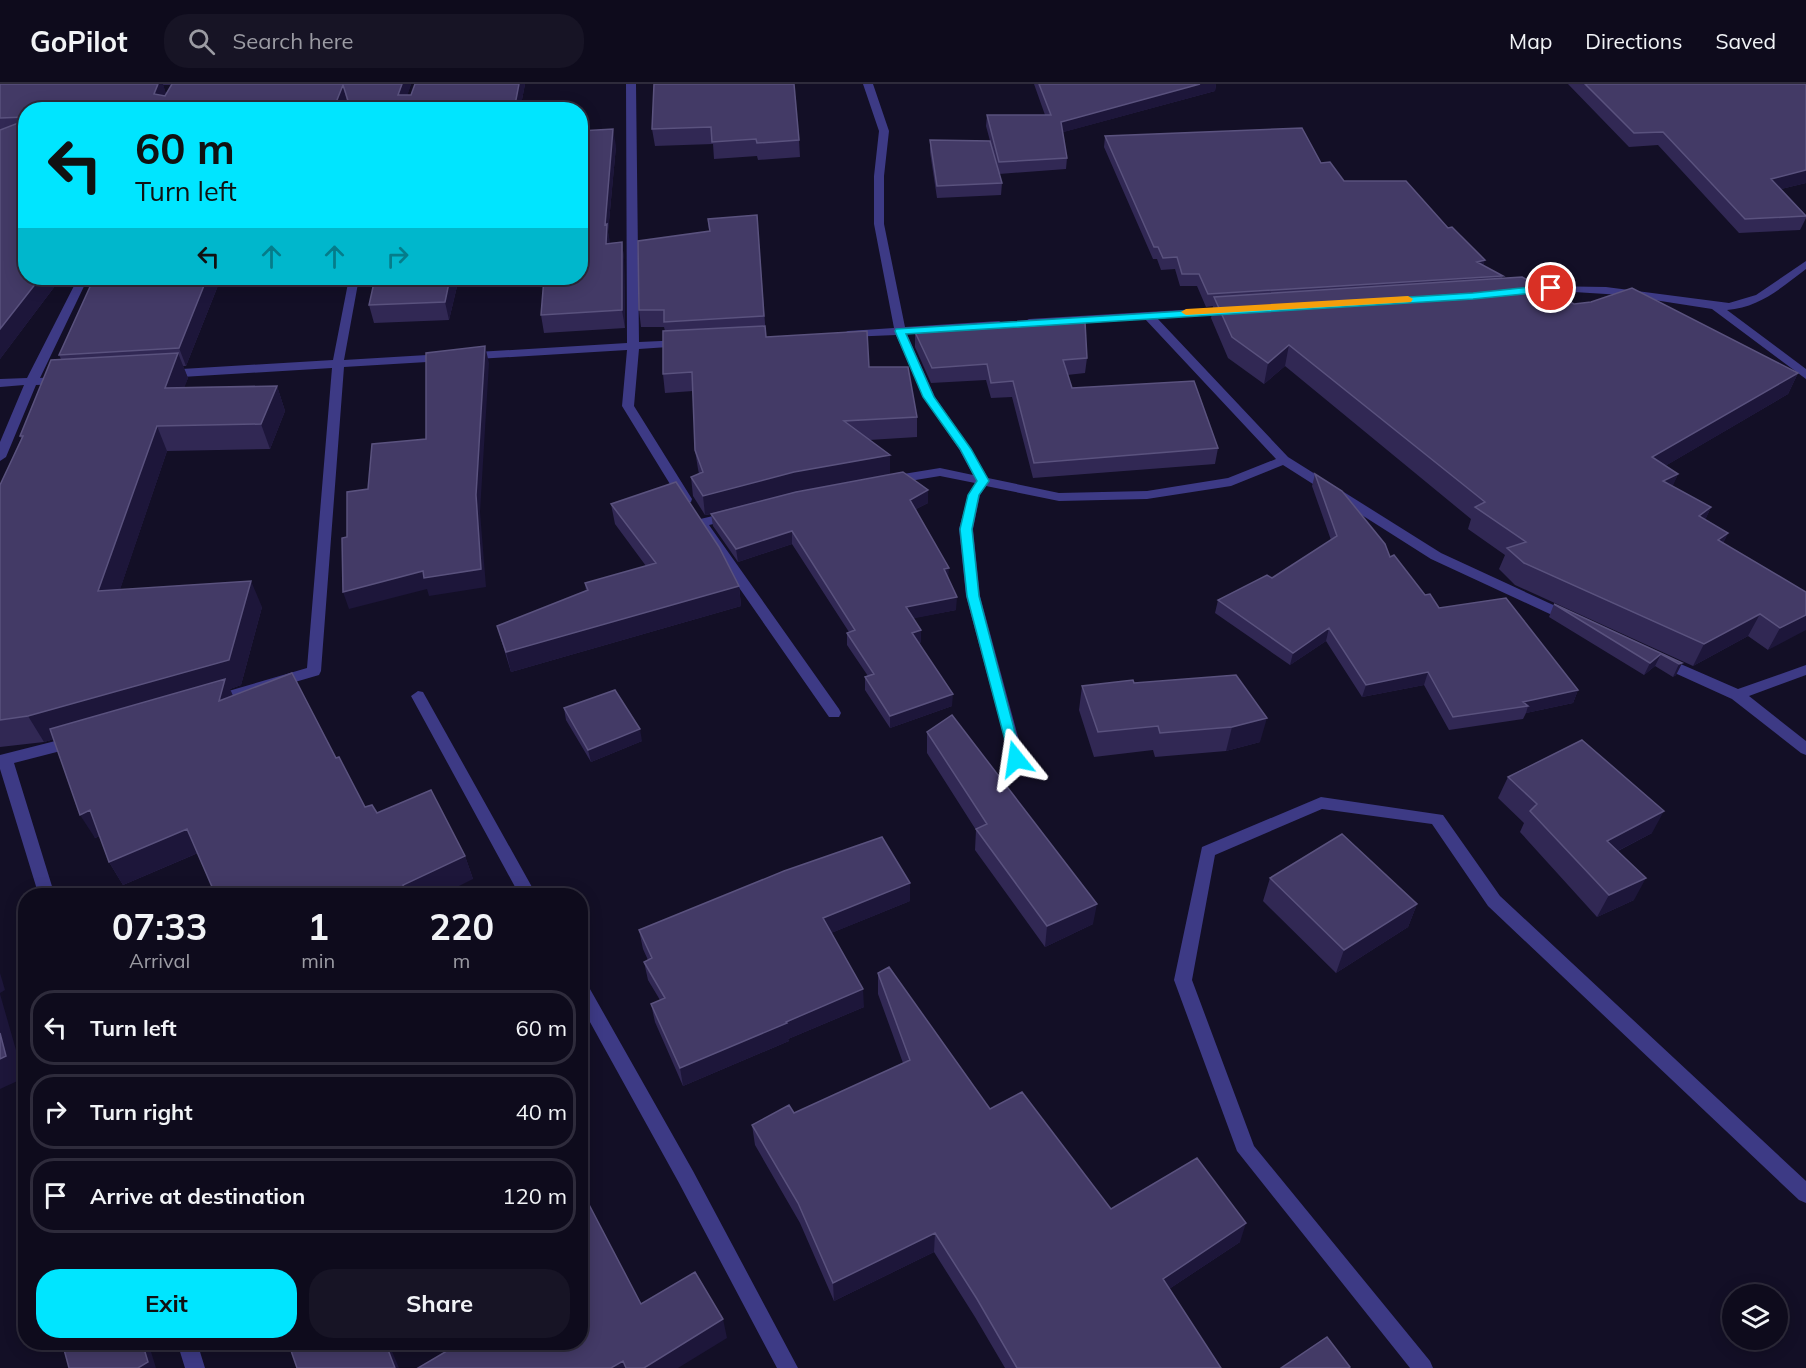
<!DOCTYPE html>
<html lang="en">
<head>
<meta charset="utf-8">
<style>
  body { margin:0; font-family:Mulish,sans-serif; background:#171425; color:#f1f3f6; height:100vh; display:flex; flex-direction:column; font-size:22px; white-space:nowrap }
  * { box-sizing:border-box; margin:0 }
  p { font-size:20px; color:#9b9ba3 }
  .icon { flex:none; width:33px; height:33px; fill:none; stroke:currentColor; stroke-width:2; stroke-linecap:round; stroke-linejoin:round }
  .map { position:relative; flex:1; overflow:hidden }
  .panel { position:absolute; left:18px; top:804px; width:570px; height:462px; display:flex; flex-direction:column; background:#0e0b1c; border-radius:24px; box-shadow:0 3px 15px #0003,0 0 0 2px #2e2b3b }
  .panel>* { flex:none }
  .top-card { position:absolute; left:18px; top:18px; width:570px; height:183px; border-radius:24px; box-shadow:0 3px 15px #0003,0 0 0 2px #2e2b3b; background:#00e5ff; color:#111; overflow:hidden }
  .controls { position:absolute; left:1722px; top:1200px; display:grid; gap:12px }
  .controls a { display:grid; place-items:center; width:66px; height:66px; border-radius:50%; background:#0e0b1c; box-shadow:0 3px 15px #0003,0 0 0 2px #2e2b3b; font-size:30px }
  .pin { position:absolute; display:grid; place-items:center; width:51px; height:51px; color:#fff; margin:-26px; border:3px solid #fff; border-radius:50%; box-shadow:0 2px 6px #0007 }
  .me { position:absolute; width:66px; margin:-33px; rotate:345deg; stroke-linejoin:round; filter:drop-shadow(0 0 4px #0008) }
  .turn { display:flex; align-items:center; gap:21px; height:126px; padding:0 18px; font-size:27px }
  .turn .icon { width:78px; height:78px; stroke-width:2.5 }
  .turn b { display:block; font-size:42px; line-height:51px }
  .lanes { display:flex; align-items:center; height:57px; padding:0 18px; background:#0003; justify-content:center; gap:30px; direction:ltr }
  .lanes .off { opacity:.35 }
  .eta { display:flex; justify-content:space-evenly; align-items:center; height:102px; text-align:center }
  .eta b { font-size:36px; font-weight:700; line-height:42px }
  .button { display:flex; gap:12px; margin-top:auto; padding:12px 18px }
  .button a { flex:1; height:69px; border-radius:24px; background:#00e5ff; color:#111; font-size:24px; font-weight:700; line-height:69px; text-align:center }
  .button a+a { background:#171425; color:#f1f3f6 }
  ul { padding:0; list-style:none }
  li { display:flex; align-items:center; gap:18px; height:75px; margin:0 12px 9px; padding:0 6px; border:3px solid #2e2b3b; border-radius:24px }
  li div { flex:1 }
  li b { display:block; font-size:22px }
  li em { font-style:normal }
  header { display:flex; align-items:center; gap:36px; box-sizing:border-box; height:84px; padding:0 30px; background:#0e0b1c; border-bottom:2px solid #2e2b3b }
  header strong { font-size:28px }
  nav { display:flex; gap:33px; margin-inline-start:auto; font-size:21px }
  .search { width:420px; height:54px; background:#171425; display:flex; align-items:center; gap:15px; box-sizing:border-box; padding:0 21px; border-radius:24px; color:#9b9ba3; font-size:22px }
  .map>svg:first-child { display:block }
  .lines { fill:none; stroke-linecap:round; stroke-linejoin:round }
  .minor { fill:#3d3a85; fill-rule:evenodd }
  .wall { fill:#312854; fill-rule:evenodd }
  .shaded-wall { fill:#1d163a }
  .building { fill:#433a66; stroke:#5a527e; stroke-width:1.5 }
  .route { fill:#00e5ff; stroke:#0095a6; stroke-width:1.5 }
  .slow { fill:#f59e0b }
</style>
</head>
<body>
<header>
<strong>GoPilot</strong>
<div class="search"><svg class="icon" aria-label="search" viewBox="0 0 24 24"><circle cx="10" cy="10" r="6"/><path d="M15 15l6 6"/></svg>Search here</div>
<nav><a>Map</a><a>Directions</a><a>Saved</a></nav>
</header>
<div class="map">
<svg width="1806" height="1284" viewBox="0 0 1806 1284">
  <rect width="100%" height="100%" fill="#130f26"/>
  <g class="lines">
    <!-- minor -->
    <path class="minor" d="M626,0H636L639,258L683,256L689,259L683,262L639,265L634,322L692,415L691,418H681L622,322L627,266L344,283L321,587L319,591L213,622L208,621L206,617L208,613L307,584L332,284L165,294L159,290L165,286L333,276L349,194H359L344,276L627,259Z
      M863,0H873L889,47L884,92V140L905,243L999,237L1005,240L999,243L907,250L935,313L971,365L988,394L1059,409L1147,407L1228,394L1276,375L1145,235L1029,241L1023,238L1029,235L1232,223L1238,226L1236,228L1157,234L1288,373L1441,469L1575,531L1577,534L1575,537H1565L1431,475L1283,381L1231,402L1147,415L1059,417L986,402L980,411L973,445L980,512L1024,675L1021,679H1011L966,512L959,445L968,411L975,399L940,392L891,400L885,396L891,392L940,384L973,391L959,365L923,313L896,251L848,253L842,250L848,247L894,244L874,140V92L879,47Z
      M1806,177V185C1781,204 1760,223 1727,226L1806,285V295L1712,225L1622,211L1574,208L1526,209L1520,206L1526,203L1542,202L1606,203L1729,219L1756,211Z
      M78,194H88L40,294L63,292L69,296L63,300L36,301L6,373L0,377V358L24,301L0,303V295L27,294Z
      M730,428L735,429L737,432L735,435L709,441L839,625L841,629L839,633H829L694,439L696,436Z
      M1660,571L1738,605L1806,581V591L1749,612L1806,657V671L1801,669L1732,615L1655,580L1653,576Z
      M418,607L423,608L537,812H520L411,612Z
      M75,652L80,654L83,658L80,662L14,679L55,812H39L0,685V671Z
      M1321,713L1443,731L1500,812L1806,1097V1119L1799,1116L1488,822L1432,740L1322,725L1215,771L1192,896L1254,1062L1430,1277L1433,1284H1410L1237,1067L1174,896L1202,763Z
      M580,896L586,898L693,1087L798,1284H777L679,1099L580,920Z
      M177,1258H197L205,1284H185Z"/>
  </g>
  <!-- wall -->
  <path class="wall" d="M0,0H411L407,11H411L415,0H525L520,26H350L347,18L26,26V194H61L0,275ZM163,1H171L166,10Z
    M1034,0H1216L1215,7L1063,48L1067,74L1066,85L999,90L1002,99L1001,111L937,114L930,68V56L996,79L986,42L987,31H1045Z
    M1568,0H1806V99L1781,105L1806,131V134L1800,146L1739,149L1658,61L1629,63Z
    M654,5L799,56L800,73L758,76L757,72L714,75L713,60L655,62L652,45Z
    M1105,52L1321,79L1344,97L1448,144L1484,182L1503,192L1502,194L1574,220L1798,289L1788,310L1665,382L1678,390L1672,402L1711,423L1705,436L1728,449L1723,459L1806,508L1768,566L1748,552L1693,582L1515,501L1499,485L1505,471L1468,445L1471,435L1285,282L1264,300L1228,274L1211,234L1213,222L1206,223L1197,202H1180L1175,185L1161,186L1157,175H1153L1104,63Z
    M616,62L608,148L609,159L622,158L624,175L625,244L544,249L541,231Z
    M757,131L766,253L869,283L917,333V353L869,356L890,391L928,406V419L916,425L948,495L956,526L913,534L921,558L919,559L952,622L890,644L865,606V593L868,592L847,561V549L849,548L792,460L738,478L713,442L711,430L705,431L693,412L691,393L699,390L698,385L695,366L693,307L665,309L663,290L665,247L664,243H641L639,226L709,147L708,135Z
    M221,194L186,282H183L188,294L184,303L277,302L285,327L270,365L167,367L120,505L262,523L241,601L230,605L233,612L336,674L365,723L465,772L473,795L198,769L123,801L109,778L100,752L95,754L54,655L44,658L0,663V401L21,355L20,352L61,275L59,271Z
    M459,194L449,236L374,239L369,221Z
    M978,240H1049L1087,274L1085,289L1067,291L1072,304L1218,364L1215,380L1033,394L1012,313L991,314L986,296L931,299L915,263V248L978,244Z
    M1315,390L1390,473L1425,511L1439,524L1578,606L1573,619L1526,629L1523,635L1449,646L1424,601L1362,613L1326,557L1290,581L1215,529L1218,516L1272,494L1331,456L1312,402Z
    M611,420L739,502L741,522L511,588L503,562L497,542L586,507L585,499L646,482L615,440Z
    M1554,520L1682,579L1676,591L1673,593L1655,582L1644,591L1549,533Z
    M1236,591L1260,658L1226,667L1155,673L1153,666L1094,673L1079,626L1082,602L1134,599Z
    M564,624L642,657L591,678L566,636Z
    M927,648L1093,840L1045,863L975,766L976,746L927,669Z
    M1508,693L1652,749L1618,767L1634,816L1597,833L1520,748L1524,739L1498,714Z
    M1270,794L1417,820L1408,843L1336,889L1263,817Z
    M910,817L831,849L864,923L788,955L789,957L683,1002L655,938L651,920L660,916L648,896L644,878L648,876L643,865L639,846Z
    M878,889L990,1025L1111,1125L1240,1158L1169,1205L1221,1284H1005L975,1233L934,1168L834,1217L800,1139L755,1061L752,1041L794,1029L903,979L878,910Z"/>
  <!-- shaded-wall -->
  <path class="shaded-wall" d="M158,0H163L166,10L160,26L154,10Z
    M402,0H411L403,26L398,11Z
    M519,0H525L520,26H514Z
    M1200,0H1216L1215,7L1060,49L1061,38Z
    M343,1L347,18L344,26H333Z
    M613,45L616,62L608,148L610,158L609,177L606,160L605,141Z
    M1806,86V99L1765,109L1771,95Z
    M622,158L624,175L625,244L622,226Z
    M1485,176L1482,188L1477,178Z
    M40,194H61L0,275V245Z
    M207,194H221L186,282L179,264Z
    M450,194H459L449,236L445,218Z
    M1289,261L1285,282L1264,300L1268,279Z
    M485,262L489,279L480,428L486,503L429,512L427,505L349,525L343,508L423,487L476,411Z
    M178,269L188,294L175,329L165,304Z
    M1798,289L1788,310L1643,395L1652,373Z
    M277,302L285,327L270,365L261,340Z
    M157,342L167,367L111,532L98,507Z
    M890,371V391L795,408L705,431L703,412L794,388Z
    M1678,390L1669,411L1663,397Z
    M928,406V419L910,428V416Z
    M1711,423L1701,445L1699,432Z
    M792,447V460L738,478L736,465Z
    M1728,449L1717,471L1718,456Z
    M949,484L948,497L944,485Z
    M251,497L262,523L241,601L230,605L236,619L219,617L222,607L44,658L28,632Z
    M739,502L741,522L511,588L506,568Z
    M957,513L956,526L906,536V523Z
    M1760,530L1748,552L1693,582L1704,560Z
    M1806,531V546L1768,566L1780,544Z
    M1329,544L1326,557L1290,581L1293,569Z
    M921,546V558L912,561V549Z
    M1661,570L1655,582L1644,591L1650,579Z
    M1682,579L1676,591L1673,593L1679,580Z
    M1428,588L1424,601L1362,613L1366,601Z
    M1578,606L1573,619L1526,629L1528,622L1523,618Z
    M953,610L952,622L890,644V632Z
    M1267,634L1260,658L1226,667L1232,643Z
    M640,645L642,657L591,678L588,666Z
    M90,726L104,750L95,754L80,731Z
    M1664,727L1652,749L1596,778L1607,757Z
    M187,745L200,768L123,801L109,778Z
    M465,772L473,795L439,812H407L403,801Z
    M1646,794L1634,816L1597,833L1609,811Z
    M910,799V817L824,852L823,834Z
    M1097,820L1093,840L1045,863L1047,842Z
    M1417,820L1408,843L1336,889L1344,866Z
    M0,889L5,906L0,909Z
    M863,905L864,923L788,955L789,957L683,1002L680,984Z
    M0,910L24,994L0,1005Z
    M1246,1139L1240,1158L1157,1213L1163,1195Z
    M935,1149L934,1168L834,1217L833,1199Z
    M723,1235L727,1254L678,1284H644Z
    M142,1258H148L156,1284H138Z
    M385,1258H388L399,1284H395Z
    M623,1277L625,1284H611Z"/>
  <!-- building -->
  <path class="building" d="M0,0H158L154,10L165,12L172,0H402L398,11H411L415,0H519L514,26H351L343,1L333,26H26V33L0,34Z
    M654,0H794L799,56L757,59L756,55L712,58L711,43L652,45Z
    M1039,0H1200L1061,38L1067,74L999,78L987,31H1051Z
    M1585,0H1806V86L1771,95L1806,132L1745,135L1663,48L1634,49Z
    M26,36V194H40L0,245V46Z
    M1302,44L1321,79L1330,78L1344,97H1406L1448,144L1452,143L1485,176L1477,178L1503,192L1208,210L1199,190H1182L1177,173L1163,174L1158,163H1154L1105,52Z
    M613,45L605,141L607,140L606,160L622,158V226L541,231L544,194H580V47Z
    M930,56L990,57L1002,99L937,102Z
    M757,131L764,232L664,238V226H639L638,157L710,147L708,135Z
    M1522,193L1574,220L1591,218L1632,204L1798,289L1652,373L1678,390L1663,397L1711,423L1699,432L1728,449L1718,456L1806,508V531L1780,544L1760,530L1704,560L1524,479L1507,464L1526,458L1475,423L1485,418L1289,261L1268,279L1232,253L1214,213Z
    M94,194H207L179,264L59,271Z
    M375,194H450L445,218L369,221Z
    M1048,236L1049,240L1085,238L1087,274L1063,276L1072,304L1194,297L1218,364L1034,379L1013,297L991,299L987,280L932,284L915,248L979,244L978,240Z
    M765,242L766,253L867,247L869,283H908L917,333L844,337L890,371L794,388L703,412L691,393L703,388L695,366L692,288L663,290V247Z
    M485,262L476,411L481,485L424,494L423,487L343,508L342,454L347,453V408L368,405L372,360L426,355V269Z
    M178,269L165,304L277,302L261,340L157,342L98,507L251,497L229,576L28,632L0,636V401L23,352H20L51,276Z
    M903,388L928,406L910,416L949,484L944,485L957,513L906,523L921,546L912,549L953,610L890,632L865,593L874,590L847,549L855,546L792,447L736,465L711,430L796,408Z
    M1315,390L1342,407L1385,460L1390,473L1394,471L1425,511L1430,510L1439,524L1506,514L1578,606L1523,618L1528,622L1453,633L1428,588L1366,601L1329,544L1293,569L1218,516L1267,491L1272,494L1337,452Z
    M676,398L719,463L739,502L506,568L497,542L588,506L585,499L656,479L611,420Z
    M1554,520L1682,579L1679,580L1661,570L1650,579Z
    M292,589L336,674L339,673L365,723L372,721L377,729L431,706L465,772L403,801L408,812H216L187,745L109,778L90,726L80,731L50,645L225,595L219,617Z
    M1236,591L1267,634L1232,643L1160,649L1158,642L1098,648L1082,602L1133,596L1134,599Z
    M615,606L640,645L588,666L564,624Z
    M952,631L1097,820L1047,842L976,745L987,740L927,648Z
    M1582,656L1664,727L1607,757L1646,794L1609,811L1530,727L1537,720L1508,693Z
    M1342,750L1417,820L1344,866L1270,794Z
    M882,753L910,799L823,834L863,905L786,938L787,939L680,984L651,920L665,914L644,878L652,874L639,846L784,787Z
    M889,883L990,1025L1022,1008L1111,1125L1197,1074L1246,1139L1163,1195L1221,1284H1017L977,1215L935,1149L833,1199L798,1119L752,1041L789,1021L794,1029L910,976L878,889Z
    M0,949L6,972L0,975Z
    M584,1111L641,1220L695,1188L723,1235L644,1284H626L623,1277L611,1284H418L462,1258H580V1113Z
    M1327,1253L1350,1283L1348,1284H1281Z
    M62,1258H142L148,1278L138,1284H69Z
    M288,1258H385L395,1284H297Z"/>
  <!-- route -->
  <path class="route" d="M1551,201L1554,202V207L1473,215L906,250L934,313L971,365L989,397L979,411L972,445L979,512L1022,675L1020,679H1011L967,512L960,445L968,411L977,397L960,365L923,313L895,247L896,245L1473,209Z"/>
  <!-- slow -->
  <path class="slow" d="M1408,212L1413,215L1411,218L1186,231L1181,228L1186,225Z"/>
</svg>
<div class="controls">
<a><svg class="icon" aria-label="layers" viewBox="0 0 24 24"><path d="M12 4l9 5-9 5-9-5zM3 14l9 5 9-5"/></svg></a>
</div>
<div class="pin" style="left:1551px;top:204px;background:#d93025"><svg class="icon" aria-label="arrive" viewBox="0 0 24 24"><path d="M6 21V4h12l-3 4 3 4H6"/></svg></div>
<svg class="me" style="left:1016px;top:675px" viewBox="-20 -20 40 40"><path d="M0-17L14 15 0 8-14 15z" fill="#00e5ff" stroke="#fff" stroke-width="4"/></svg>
<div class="top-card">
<div class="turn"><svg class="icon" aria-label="left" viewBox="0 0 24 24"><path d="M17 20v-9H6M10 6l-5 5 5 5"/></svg><div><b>60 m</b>Turn left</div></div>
<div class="lanes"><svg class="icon" aria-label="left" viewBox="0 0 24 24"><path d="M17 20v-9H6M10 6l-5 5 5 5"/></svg><svg class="icon off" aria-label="ahead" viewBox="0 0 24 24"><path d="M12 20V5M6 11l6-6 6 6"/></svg><svg class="icon off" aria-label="ahead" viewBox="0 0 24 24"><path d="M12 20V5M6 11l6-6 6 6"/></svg><svg class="icon off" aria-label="right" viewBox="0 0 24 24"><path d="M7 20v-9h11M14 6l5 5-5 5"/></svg></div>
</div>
<section class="panel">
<div class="eta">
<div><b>07:33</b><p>Arrival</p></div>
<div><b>1</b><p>min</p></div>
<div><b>220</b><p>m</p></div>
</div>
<ul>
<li><svg class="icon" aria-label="left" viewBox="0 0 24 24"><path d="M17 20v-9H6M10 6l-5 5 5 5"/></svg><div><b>Turn left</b></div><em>60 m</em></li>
<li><svg class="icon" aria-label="right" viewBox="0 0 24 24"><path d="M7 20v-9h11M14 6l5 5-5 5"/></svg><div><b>Turn right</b></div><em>40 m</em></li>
<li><svg class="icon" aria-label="arrive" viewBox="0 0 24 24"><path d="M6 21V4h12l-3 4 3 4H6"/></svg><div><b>Arrive at destination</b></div><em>120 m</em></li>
</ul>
<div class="button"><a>Exit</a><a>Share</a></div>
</section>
</div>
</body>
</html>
